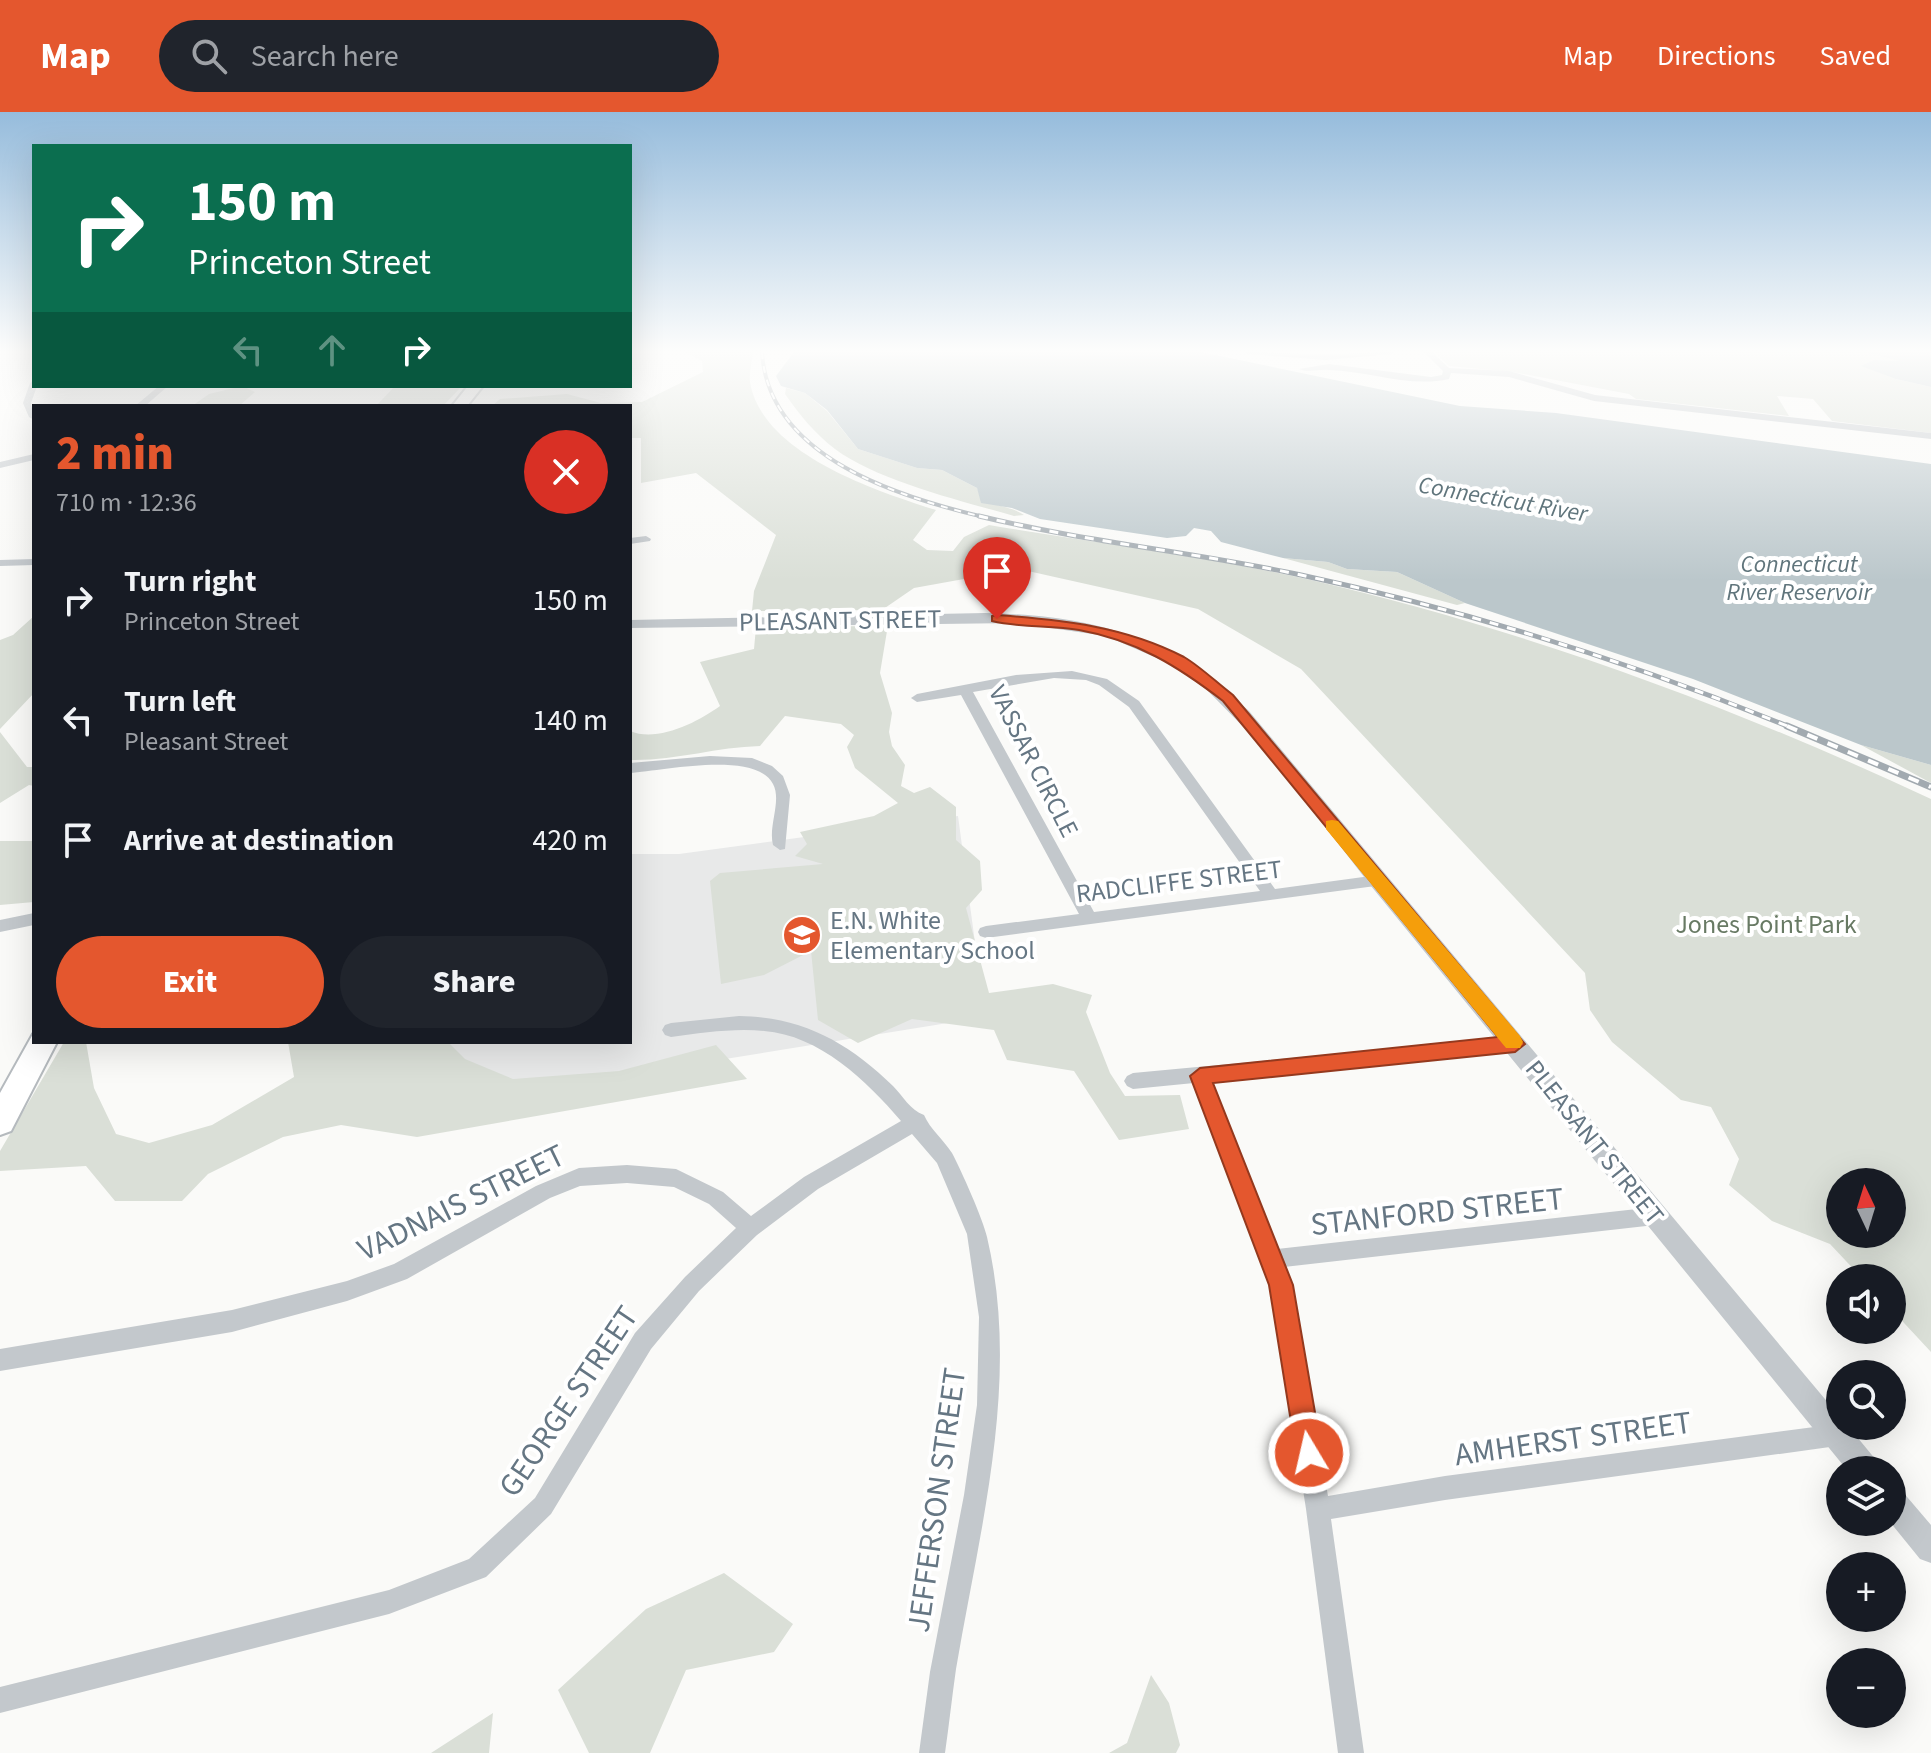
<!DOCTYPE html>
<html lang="en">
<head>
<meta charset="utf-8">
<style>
  body { margin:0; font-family:"Source Sans 3",sans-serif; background:#20242c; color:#f1f3f6; height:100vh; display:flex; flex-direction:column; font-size:30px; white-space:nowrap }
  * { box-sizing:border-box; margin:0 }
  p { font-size:26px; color:#9ea1a6 }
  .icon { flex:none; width:44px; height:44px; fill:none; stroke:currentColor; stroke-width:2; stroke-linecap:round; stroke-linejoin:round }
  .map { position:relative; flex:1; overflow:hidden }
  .drawer { position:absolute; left:32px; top:292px; width:600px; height:640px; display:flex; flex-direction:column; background:#171b24; border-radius:0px; box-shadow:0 8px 32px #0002 }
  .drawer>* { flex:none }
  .banner { position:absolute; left:32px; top:32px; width:600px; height:244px; border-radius:0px; box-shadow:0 8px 32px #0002; background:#0b6e4f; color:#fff; overflow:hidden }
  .needle { width:52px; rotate:356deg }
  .tools { position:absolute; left:1826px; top:1056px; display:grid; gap:16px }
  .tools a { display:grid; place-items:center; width:80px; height:80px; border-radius:50%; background:#171b24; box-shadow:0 8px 32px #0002; font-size:40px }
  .pin { position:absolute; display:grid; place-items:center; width:68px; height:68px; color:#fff; margin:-82px -34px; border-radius:50% 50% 50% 0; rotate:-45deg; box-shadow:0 0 8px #0007 }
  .pin .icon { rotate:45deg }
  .me { position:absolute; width:88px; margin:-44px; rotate:351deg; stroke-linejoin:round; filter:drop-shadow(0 0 6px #0008) }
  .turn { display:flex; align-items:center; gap:28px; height:168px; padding:0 24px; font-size:36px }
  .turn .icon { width:104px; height:104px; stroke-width:2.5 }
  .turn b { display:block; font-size:56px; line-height:68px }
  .lanes { display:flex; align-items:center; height:76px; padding:0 24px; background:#0003; justify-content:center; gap:40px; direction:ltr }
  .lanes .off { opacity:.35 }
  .round { display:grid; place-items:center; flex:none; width:84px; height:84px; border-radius:42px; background:#20242c }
  .head { display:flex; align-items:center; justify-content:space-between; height:136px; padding:0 24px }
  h1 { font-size:48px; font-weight:800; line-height:60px; color:#e4572e }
  .action { display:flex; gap:16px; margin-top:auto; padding:16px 24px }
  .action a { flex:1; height:92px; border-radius:48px; background:#e4572e; color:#fff; font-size:32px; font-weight:800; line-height:92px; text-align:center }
  .action a+a { background:#20242c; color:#f1f3f6 }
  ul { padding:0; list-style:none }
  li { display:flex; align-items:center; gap:24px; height:120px; padding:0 24px }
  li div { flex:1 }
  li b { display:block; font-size:30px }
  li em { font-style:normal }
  header { display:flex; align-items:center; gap:48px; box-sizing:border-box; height:112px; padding:0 40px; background:#e4572e; color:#fff }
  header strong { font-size:38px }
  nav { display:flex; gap:44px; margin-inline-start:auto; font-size:28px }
  .search { width:560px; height:72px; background:#20242c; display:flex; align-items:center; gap:20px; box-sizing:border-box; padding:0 28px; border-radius:44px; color:#9ea1a6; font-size:30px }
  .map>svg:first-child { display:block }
  .built { fill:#e8e9e9 }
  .green { fill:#dadfd7; fill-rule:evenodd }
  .water { fill:#bbc7cb }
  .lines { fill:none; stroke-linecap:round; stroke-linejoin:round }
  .primary-casing { stroke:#b5babe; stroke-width:4 }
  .minor { fill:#c3c8cc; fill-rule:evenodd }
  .tertiary { fill:#c3c8cc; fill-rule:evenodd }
  .primary { fill:#fff; fill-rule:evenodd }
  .rail-far2-casing { stroke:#a2aab0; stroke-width:4 }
  .rail-far1-casing { stroke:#a2aab0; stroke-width:5 }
  .rail-casing { stroke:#a2aab0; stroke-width:7 }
  .rail-far2 { stroke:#fff; stroke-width:2; stroke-dasharray:7; stroke-linecap:butt }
  .rail-far1 { stroke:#fff; stroke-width:3; stroke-dasharray:9; stroke-linecap:butt }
  .rail { stroke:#fff; stroke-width:4; stroke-dasharray:11; stroke-linecap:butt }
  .route { fill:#e4572e; stroke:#94391e; stroke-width:2 }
  .slow { fill:#f59e0b }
  .labels { text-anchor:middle; stroke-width:8; stroke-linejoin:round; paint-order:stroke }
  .far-water-label { font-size:24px; font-style:italic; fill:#60757c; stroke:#fff }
  .street-label { font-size:26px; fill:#657683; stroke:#fff }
  .poi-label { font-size:26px; fill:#657683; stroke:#fff; text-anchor:start }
  .park-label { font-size:26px; fill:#687a64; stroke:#fff }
  .near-street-label { font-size:32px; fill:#657683; stroke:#fff }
</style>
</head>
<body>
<header>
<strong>Map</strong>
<div class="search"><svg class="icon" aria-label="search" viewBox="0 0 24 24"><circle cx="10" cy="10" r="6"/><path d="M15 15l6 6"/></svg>Search here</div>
<nav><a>Map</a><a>Directions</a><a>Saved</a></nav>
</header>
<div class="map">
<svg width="1931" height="1641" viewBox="0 0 1931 1641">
  <rect width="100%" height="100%" fill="#fafaf8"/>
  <!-- built -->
  <path class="built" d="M958,704L985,905L379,1003L398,930H630V742H679Z"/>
  <!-- green -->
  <path class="green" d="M685,240H753C752,249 749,261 750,270C762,342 877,379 936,398L913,428L927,438L953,439L964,425L989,413C1096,431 1205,444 1311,468C1526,518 1732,594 1931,687V1240L1892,1198V1166H1862L1830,1132L1772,1109L1729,1073L1739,1047L1711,995L1681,988L1612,930L1590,898L1585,861L1301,557L1198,497L1019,457L914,476L882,498L752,499L754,479L776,423L696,361L641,371V326H630V294H492L500,287L567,282L601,291L642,290L703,260L702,249ZM1840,1070H1892V1122H1840Z
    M1434,240H1864L1906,249L1896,267L1931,275V321L1832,309L1813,287L1777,284L1789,304L1636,287L1629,282L1513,260L1449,254Z
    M242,274L255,280L239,294H192L209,282Z
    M395,274H462L443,294H376Z
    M786,276L805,281L827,299L858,337L917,356L942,358L977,376C984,396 1009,392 1024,403L1014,404C962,389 878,369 835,337C814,321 800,303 785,282Z
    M1283,446L1328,450L1347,457L1397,460L1465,491L1457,493Z
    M34,504V581L0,617V528L13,523Z
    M882,514L887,519L880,561L892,601L889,620L892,634L905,653L901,674L914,681L930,675L956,695V728L980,749L982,778L966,796L989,881L1053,872L1092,883L1086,900L1110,961L1125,984L1180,983L1189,1017L1119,1028L1074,959L1007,948L994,918L912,907L858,931L818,908L811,839L764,863L721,872L710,769L720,761L823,752L795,744L807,732L800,720L874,704L898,691L855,656L847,635L854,623L841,612L785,604L760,634C716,635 675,649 630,648V619C657,631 698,610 720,594L700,550L754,537L756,515Z
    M0,620L27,655H34V674L29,673L0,691Z
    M1861,633L1931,653V671Z
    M0,729H34V790L0,793Z
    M64,930H86L94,976L116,1022L149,1031L212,1013L294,965L288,930H448L465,947L513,967L619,959L716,933L747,967L417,1025L341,1013L283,1025L208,1062L182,1089H115L86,1054L0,1059V1039Z
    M724,1461L793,1512L774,1540L686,1558L650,1641H589L558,1578L646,1497Z
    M1151,1563L1169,1591L1180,1633L1176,1641H1109L1127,1631Z
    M493,1601L489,1641H431Z"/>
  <!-- water -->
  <path class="water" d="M794,240H1201L1460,294L1556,301L1931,352V653L1861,633L1693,567L1465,491L1397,460L1347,457L1328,450L1283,446L1221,430L1211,419L1194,416L1186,424L1167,426L1040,407L1012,396L981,391L977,376L942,358L917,356L858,337L827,298L805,281L781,274L776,264Z
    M1864,240H1931V275L1896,267L1861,254L1874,248L1900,249Z"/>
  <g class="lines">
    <defs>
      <path id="primary" d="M468,274H483L467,294H452Z
        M33,922L34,930H57L11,1019L0,1023V981Z"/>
    </defs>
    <!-- primary casing -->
    <use href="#primary" class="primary-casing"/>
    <!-- minor -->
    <path class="minor" d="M1244,240L1326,242L1395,240L1391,242L1326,248L1248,242Z
      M1424,240H1432L1449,256L1509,259L1595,283L1931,321V327L1594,289L1509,265L1451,261L1449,267C1410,276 1369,259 1329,258C1319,257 1308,261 1299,257L1329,252L1431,265L1442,263L1443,259Z
      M34,268V274H37L31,291L34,308L29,305L23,291L30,271Z
      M159,274H168L145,294H135Z
      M34,342V348L0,356V350Z
      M646,424L651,427L650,429L630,432V426Z
      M34,447V453L0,454V448Z
      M1072,559L1107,567L1139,589L1275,777L1378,763L1386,769L1383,773L986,826L980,824L978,820L980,816L986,814L1079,802L961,583L917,590L911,586L917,582L1016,563ZM1054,566L1086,568L1099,573L1129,595L1260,779L1094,800L973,580Z
      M710,644L752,646L772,654L783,664L790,683L785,737L780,738L773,733C768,714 782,689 773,672C756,638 661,659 630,661V651Z
      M34,801V813L0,820V808Z
      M739,904C802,905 848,930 893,974C903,984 910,998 924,1003C930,1017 943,1027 952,1041C961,1058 983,1107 987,1125C1021,1269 980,1415 956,1557C952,1585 949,1613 945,1641H919L930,1560L964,1383L977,1293L979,1205L967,1122L937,1051L912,1022L818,1077L757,1123L699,1179L651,1237L551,1402L486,1465L389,1502L0,1601V1575L389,1478L469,1447L535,1386L635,1221L685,1165L736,1116L709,1092L674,1075L627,1071L580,1074L550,1086L407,1167L347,1189L232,1220L0,1259V1237L232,1198L347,1169L394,1152L536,1074L579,1056L627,1053L676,1057L723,1080L751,1104L804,1065L901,1009C867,969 819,923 764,919C733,916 702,921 671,925L665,923L662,918L665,913L671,911Z
      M1515,925L1521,927L1524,932L1521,937L1515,939L1211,969L1277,1137L1655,1095L1662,1097L1665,1104L1662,1111L1655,1113L1284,1155L1291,1173L1328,1384L1445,1364L1837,1312L1845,1315L1848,1323L1845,1331L1837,1334L1445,1388L1331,1407L1364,1641H1338L1306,1397L1271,1173L1194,971L1133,977L1127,974L1124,969L1127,964L1133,961Z"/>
    <!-- tertiary -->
    <path class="tertiary" d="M985,501C1097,504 1164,523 1249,599L1840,1305V1314H1848L1876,1348L1880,1358H1847L1371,774L1266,638L1207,578L1173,553L1106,524L1016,511L630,516V508Z
      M1892,1374L1902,1379L1931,1413V1451L1920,1447L1890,1410Z"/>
    <!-- primary -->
    <use href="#primary" class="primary"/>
    <defs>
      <path id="rail-far2" d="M762,240C768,346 901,386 988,406"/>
      <path id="rail-far1" d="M979,404C1086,430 1194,440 1301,463C1469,499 1634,551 1792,616"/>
      <path id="rail" d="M1787,614L1931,675"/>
    </defs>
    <!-- rail-far2 casing -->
    <use href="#rail-far2" class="rail-far2-casing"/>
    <!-- rail-far1 casing -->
    <use href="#rail-far1" class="rail-far1-casing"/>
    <!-- rail casing -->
    <use href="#rail" class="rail-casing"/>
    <!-- rail-far2 -->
    <use href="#rail-far2" class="rail-far2"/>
    <!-- rail-far1 -->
    <use href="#rail-far1" class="rail-far1"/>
    <!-- rail -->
    <use href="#rail" class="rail"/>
  </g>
  <!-- sky -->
  <linearGradient id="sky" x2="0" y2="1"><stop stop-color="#96bcdc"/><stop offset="0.51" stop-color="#fdfdfc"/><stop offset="1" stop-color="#fdfdfc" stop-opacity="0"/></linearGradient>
  <rect width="1931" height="469" fill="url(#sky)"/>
  <!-- route -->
  <path class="route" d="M997,503C1062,508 1124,514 1184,545C1201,555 1217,571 1233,583L1525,932L1515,940L1213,971L1293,1173L1322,1341L1318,1351L1309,1354L1299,1351L1296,1341L1269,1173L1190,964L1200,956L1498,925L1223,589C1179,555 1136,528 1079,518C1051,513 1021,516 992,509V504Z"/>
  <!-- slow -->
  <path class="slow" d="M1332,708L1338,709L1520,924L1523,930L1520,936H1506L1326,717V709Z"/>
  <!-- icons -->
  <defs>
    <symbol id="school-disc" viewBox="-11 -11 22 22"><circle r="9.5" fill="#e4572e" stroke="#fff"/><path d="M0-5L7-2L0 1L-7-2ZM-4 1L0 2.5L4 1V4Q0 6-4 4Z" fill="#fff"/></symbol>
  </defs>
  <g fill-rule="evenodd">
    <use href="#school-disc" x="780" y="801" width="44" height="44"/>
  </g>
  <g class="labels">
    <!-- far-water labels -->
    <g class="far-water-label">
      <text transform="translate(1503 387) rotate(10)" y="8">Connecticut River</text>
      <text x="1799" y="460">Connecticut<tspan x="1799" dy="28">River Reservoir</tspan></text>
    </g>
    <!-- street labels -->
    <g class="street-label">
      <text transform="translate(840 508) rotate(-1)" y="9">PLEASANT STREET</text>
      <text transform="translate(1034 649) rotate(63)" y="9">VASSAR CIRCLE</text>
      <text transform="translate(1179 769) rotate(-7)" y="9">RADCLIFFE STREET</text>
      <text transform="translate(1595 1030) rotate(51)" y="9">PLEASANT STREET</text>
    </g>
    <!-- poi labels -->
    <g class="poi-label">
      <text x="830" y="817">E.N. White<tspan x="830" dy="30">Elementary School</tspan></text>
    </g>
    <!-- park labels -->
    <g class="park-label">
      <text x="1766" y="821">Jones Point Park</text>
    </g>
    <!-- near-street labels -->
    <g class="near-street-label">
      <text transform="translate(461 1090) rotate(-26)" y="11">VADNAIS STREET</text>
      <text transform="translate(1437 1099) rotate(-6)" y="11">STANFORD STREET</text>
      <text transform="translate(568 1289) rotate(-56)" y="11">GEORGE STREET</text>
      <text transform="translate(1573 1326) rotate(-8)" y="11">AMHERST STREET</text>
      <text transform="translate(936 1388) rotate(-82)" y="11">JEFFERSON STREET</text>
    </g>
  </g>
</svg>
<div class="tools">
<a><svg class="needle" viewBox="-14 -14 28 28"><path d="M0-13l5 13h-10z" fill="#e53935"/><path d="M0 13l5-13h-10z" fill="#9ea1a6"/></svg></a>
<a><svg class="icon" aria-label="sound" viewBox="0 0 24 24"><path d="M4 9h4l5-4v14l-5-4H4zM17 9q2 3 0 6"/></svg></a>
<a><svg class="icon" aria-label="search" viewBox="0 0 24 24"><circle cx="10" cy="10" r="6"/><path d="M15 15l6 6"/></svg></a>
<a><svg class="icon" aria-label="layers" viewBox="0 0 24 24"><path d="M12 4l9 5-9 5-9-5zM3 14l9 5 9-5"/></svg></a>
<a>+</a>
<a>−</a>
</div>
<div class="pin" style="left:997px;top:507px;background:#d93025"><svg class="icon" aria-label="arrive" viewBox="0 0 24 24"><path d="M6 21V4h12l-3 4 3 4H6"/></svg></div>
<svg class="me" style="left:1309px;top:1341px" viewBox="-20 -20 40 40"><circle r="17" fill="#e4572e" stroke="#fff" stroke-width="3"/><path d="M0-11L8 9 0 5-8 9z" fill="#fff"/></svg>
<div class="banner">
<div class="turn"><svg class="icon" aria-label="right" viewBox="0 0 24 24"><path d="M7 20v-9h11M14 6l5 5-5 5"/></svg><div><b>150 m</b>Princeton Street</div></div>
<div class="lanes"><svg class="icon off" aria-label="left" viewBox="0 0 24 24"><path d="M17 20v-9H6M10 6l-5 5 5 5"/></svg><svg class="icon off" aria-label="ahead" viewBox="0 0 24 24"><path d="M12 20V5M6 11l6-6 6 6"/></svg><svg class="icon" aria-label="right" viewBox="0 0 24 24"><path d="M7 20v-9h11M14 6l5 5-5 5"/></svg></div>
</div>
<section class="drawer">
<div class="head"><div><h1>2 min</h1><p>710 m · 12:36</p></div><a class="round" style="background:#d93025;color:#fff"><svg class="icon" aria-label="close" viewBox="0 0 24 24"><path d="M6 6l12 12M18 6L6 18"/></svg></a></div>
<ul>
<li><svg class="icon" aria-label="right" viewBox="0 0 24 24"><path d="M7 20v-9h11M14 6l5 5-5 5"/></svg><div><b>Turn right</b><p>Princeton Street</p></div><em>150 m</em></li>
<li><svg class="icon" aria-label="left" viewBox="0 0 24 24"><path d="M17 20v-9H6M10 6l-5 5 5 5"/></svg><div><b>Turn left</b><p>Pleasant Street</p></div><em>140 m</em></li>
<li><svg class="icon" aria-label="arrive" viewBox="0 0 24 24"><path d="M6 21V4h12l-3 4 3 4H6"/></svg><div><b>Arrive at destination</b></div><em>420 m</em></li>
</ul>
<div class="action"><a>Exit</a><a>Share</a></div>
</section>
</div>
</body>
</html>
